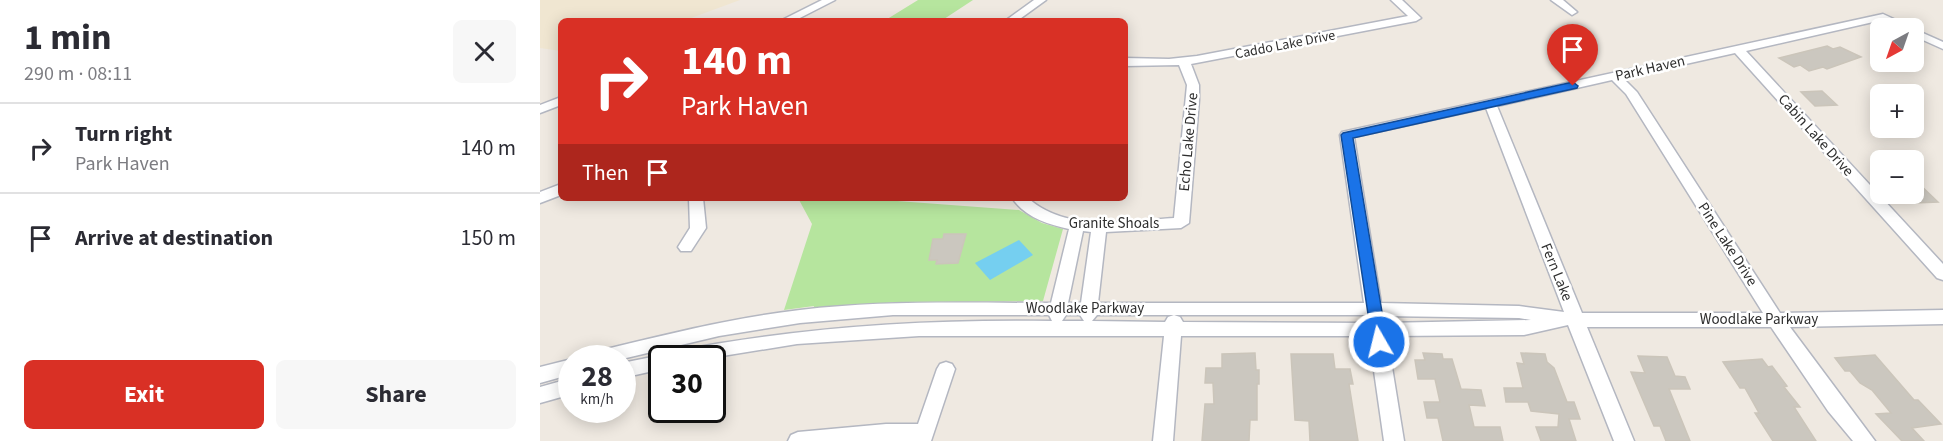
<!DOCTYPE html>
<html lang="en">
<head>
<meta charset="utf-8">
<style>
  body { margin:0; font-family:"Source Sans 3",sans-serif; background:#f7f7f7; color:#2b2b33; height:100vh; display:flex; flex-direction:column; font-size:22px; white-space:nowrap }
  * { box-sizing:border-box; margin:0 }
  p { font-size:20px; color:#7c7c81 }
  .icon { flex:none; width:33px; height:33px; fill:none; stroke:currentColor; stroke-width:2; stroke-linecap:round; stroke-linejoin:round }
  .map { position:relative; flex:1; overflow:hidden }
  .panel { display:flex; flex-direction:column; background:#fff; width:540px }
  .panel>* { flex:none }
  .hud { position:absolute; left:18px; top:18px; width:570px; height:183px; border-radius:9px; box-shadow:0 3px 15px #0003; background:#d93025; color:#fff; overflow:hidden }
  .needle { width:39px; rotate:220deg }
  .tools { position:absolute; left:1330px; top:18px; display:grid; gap:12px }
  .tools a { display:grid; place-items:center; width:54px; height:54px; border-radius:9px; background:#fff; box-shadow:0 3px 15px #0003; font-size:30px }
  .speed { position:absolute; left:18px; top:345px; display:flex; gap:12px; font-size:30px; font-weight:700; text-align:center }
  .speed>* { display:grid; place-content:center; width:78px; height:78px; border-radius:50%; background:#fff; box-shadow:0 3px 15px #0003; line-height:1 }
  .speed small { font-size:15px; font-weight:400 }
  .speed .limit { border:3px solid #111; border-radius:9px; background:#fff; color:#111 }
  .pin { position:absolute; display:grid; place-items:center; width:51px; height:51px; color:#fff; margin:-62px -26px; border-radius:50% 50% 50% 0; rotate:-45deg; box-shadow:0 0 6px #0007 }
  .pin .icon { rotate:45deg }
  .me { position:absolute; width:66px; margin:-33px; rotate:352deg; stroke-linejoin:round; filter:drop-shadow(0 0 4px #0008) }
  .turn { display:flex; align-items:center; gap:21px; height:126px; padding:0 24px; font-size:27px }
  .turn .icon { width:78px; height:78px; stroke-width:2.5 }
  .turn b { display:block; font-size:42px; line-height:51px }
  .then { display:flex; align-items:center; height:57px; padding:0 24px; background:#0003; gap:12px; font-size:22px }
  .round { display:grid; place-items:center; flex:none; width:63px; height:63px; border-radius:9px; background:#f7f7f7 }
  .head { display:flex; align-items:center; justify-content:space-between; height:102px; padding:0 24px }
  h1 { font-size:36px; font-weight:700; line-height:45px }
  .button { display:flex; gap:12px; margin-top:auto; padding:12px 24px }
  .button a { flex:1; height:69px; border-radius:9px; background:#d93025; color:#fff; font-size:24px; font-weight:700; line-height:69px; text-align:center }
  .button a+a { background:#f7f7f7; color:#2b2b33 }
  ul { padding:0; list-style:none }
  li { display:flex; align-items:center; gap:18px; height:90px; padding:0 24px; border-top:2px solid #e1e1e2 }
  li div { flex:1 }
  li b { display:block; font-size:22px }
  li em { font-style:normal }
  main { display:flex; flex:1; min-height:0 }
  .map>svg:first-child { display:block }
  .education { fill:#f0e6d1 }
  .green { fill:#b6e59e }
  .water { fill:#75cff0 }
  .building { fill:#cbc7bf; stroke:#cbc5ba; stroke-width:1.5 }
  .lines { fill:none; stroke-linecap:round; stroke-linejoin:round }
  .minor-casing { stroke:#b4b7c1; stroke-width:3 }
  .minor { fill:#fff; fill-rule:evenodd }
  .route { fill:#1a73e8; stroke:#114b97; stroke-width:1.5 }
  .labels { text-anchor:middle; stroke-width:5; stroke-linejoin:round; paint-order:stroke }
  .far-street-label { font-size:14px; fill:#2e2e2e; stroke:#fff }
  .street-label { font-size:15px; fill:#2e2e2e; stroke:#fff }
</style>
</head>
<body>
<main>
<section class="panel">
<div class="head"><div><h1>1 min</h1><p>290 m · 08:11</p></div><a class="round"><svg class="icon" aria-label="close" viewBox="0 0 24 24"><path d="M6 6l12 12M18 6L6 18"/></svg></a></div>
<ul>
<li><svg class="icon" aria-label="right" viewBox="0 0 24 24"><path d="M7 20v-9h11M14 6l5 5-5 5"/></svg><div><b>Turn right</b><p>Park Haven</p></div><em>140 m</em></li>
<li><svg class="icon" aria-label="arrive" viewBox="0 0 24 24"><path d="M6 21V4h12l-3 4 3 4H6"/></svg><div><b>Arrive at destination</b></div><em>150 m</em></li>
</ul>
<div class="button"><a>Exit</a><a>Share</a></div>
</section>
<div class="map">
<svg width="1403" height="441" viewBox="0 0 1403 441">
  <rect width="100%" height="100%" fill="#efe9e1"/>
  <!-- education -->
  <path class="education" d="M0,0H200L143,21H21V51L0,48Z"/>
  <!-- green -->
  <path class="green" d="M378,0H433L401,21H344Z
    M258,198H317L479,210L502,223L523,229L503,301L356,302L273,310L274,306L244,310L272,224Z"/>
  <!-- water -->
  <path class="water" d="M479,240L493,255L450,280L435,263Z"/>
  <!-- building -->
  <path class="building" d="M1287,46L1293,49L1300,47L1321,57L1287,69L1283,67L1269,71L1260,65L1254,67L1239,58Z
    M1282,91L1297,105L1275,106L1261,92Z
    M1374,179L1398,202L1374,203Z
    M404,234H426L418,263L396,264L397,260H389L393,239H403Z
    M715,353L716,370H719V384H717V420H710L709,441H662L665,404H674L673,383H665L666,368H682V354Z
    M883,353L902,354L903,359H912L921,389L941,390L945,406L929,405L934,427H960L963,441H903L898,418H887L884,402H900L895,379H878L875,360H885Z
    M981,353L1005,354L1007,362L1014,368L1027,402H1034L1040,419H1029L1036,441H1001L996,427H1018L1019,414L991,411L988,402H966L964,388H983L977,363L984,364Z
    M751,354H793L795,369H810L813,384H809L818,441H770L769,421L755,420Z
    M1335,355L1374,400H1378L1401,424L1372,428L1384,441H1362L1336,414L1351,413L1332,390L1320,383L1310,371H1305L1295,358Z
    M1098,356L1127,357L1135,376L1145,377L1150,389H1129L1150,441H1126L1120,426H1114L1091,372L1105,373Z
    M1222,359L1228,367L1232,366L1247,386L1244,387L1260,407H1254L1276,441H1233L1215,413H1219L1205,388H1200L1183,362Z"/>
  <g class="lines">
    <defs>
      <path id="minor" d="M282,0H295L254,21H240Z
        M494,0H506L477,21H465Z
        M851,0H862L881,18L876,21L651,64L659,85V100L649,223L641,228L566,232L558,303H824L800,135L802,132L1343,14L1373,28H1359L1342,20L1206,51L1403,264V280L1397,278L1195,53L1083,78L1097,92L1240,313L1403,310V324L1250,327L1335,441H1313L1288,411L1231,327H1047L1094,441H1074L1028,325L984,335L847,336L864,441H844L829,336H641L633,441H613L624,336H379L257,344L170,358H122V369L82,378V363L122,355L128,357L130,353L136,351C261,327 385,319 512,321L509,315H353L260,323L179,336L82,359L49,358L52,353L58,351C125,335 191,318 260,310C343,300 427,303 511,303L529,229C507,224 485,217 472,198H488C527,233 586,221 634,218L647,85L639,65L585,66V58L629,59L657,56L868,16ZM1072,80L1086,94L1223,313H1042L957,106ZM946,108L1024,312L979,306L841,303L814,137ZM543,231L551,232L541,303H528ZM540,315L544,321H522L526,315ZM557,315H634L628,317L625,322L552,321ZM634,315H826L827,323L643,322L640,317ZM843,316L979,318L991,320L844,323Z
        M1011,0H1023L1037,12L1032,15Z
        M1374,29L1403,42V49L1374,36Z
        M21,97V105L0,113V105Z
        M21,184V195L0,203V192Z
        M149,198H163L166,228L151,251H141L138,247L150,228Z
        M32,359V374L0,383V367Z
        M406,362L412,364L415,369L391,441H248L251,435L258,432L346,424H378L397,369L400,364Z
        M32,378V394L0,403V387Z"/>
    </defs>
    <!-- minor casing -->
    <use href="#minor" class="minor-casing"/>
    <!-- minor -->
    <use href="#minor" class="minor"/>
  </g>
  <!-- route -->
  <path class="route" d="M1033,82L1038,86L1037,88L813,138L847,342L844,347L839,349L833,347L801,135L803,133Z"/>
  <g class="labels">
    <!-- far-street labels -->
    <g class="far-street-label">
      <text transform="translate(745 44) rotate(-11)" y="5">Caddo Lake Drive</text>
    </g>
    <!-- street labels -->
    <g class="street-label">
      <text transform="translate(1110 68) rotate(-13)" y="5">Park Haven</text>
      <text transform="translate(1276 135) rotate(48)" y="5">Cabin Lake Drive</text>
      <text transform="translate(648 142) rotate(-85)" y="5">Echo Lake Drive</text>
      <text x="574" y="228">Granite Shoals</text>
      <text transform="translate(1188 244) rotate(57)" y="5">Pine Lake Drive</text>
      <text transform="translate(1017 272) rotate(68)" y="5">Fern Lake</text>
      <text x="545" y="313">Woodlake Parkway</text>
      <text x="1219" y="324">Woodlake Parkway</text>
    </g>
  </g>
</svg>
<div class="tools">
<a><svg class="needle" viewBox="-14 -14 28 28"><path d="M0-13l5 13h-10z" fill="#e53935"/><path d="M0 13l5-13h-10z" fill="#7c7c81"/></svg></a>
<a>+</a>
<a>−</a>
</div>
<div class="speed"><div>28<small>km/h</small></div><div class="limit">30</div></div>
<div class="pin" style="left:1033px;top:86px;background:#d93025"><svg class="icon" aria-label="arrive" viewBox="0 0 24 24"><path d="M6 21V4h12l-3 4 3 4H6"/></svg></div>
<svg class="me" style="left:839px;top:342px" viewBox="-20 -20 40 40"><circle r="17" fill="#1a73e8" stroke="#fff" stroke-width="3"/><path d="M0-11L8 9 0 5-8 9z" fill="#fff"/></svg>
<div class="hud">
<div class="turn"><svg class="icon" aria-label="right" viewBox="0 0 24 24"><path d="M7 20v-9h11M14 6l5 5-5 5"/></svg><div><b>140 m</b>Park Haven</div></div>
<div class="then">Then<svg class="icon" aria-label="arrive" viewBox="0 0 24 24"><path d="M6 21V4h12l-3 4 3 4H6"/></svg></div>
</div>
</div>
</main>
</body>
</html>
